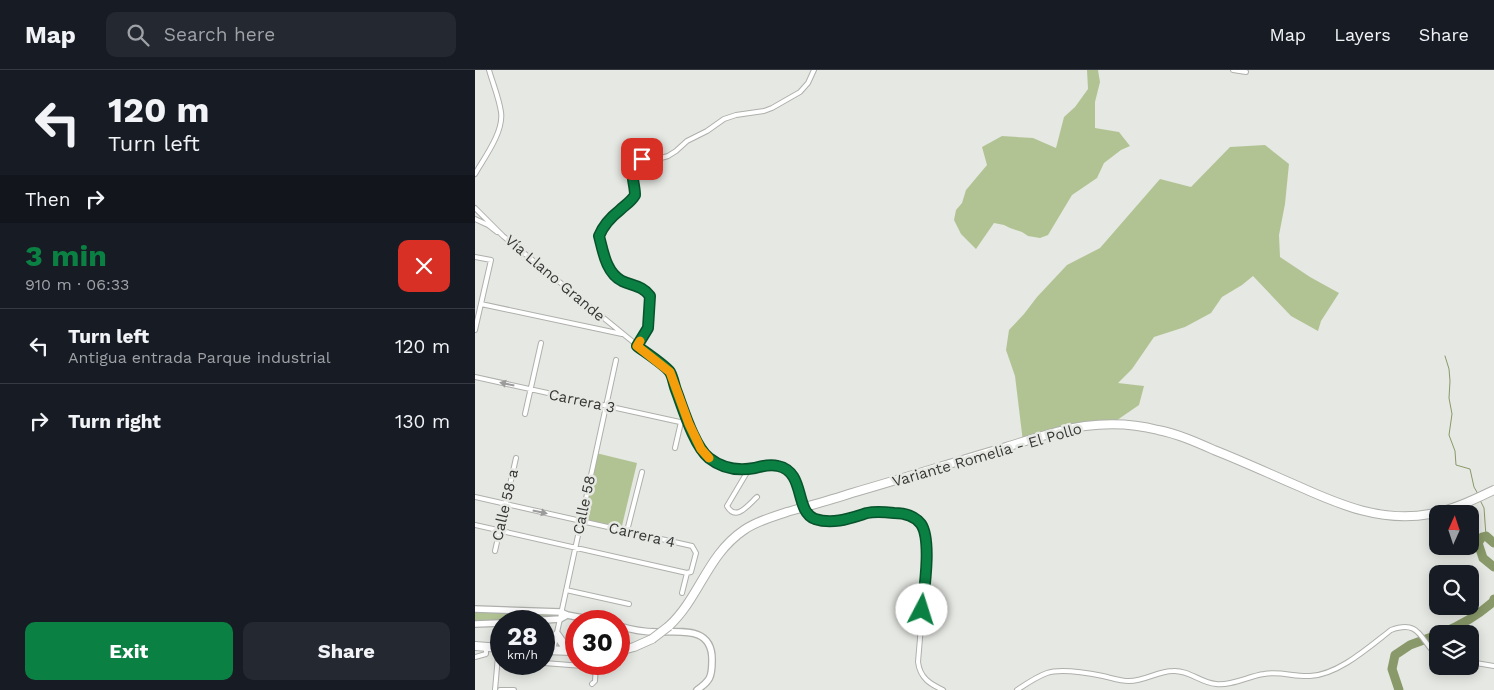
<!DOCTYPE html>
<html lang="en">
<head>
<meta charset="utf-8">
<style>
  body { margin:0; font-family:"Work Sans",sans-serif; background:#242831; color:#f1f3f6; height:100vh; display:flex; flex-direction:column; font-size:19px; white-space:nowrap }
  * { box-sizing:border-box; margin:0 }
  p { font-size:16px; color:#9ea1a6 }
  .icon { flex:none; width:28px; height:28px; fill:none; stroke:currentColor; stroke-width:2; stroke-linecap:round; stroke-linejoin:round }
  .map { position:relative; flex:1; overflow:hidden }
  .sheet { display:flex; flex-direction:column; background:#171b24; width:475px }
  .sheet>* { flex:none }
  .hud { background:#171b24; color:#f1f3f6; overflow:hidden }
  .needle { width:32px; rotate:3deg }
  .tools { position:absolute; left:954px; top:435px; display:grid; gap:10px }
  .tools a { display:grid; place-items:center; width:50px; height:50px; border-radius:10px; background:#171b24; box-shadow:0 2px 12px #0003; font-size:25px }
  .speed { position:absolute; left:15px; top:540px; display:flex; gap:10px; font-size:25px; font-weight:700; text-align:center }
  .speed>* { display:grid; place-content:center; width:65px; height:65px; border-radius:50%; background:#171b24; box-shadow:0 2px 12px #0003; line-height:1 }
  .speed small { font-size:12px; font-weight:400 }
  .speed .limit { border:8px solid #d22; background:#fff; color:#111 }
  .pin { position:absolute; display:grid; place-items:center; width:42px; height:42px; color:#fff; margin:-21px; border-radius:10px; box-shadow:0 2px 8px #0006 }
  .me { position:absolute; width:55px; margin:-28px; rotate:5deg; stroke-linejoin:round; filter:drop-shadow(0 0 4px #0008) }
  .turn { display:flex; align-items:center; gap:18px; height:105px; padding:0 25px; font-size:22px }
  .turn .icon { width:65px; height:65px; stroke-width:2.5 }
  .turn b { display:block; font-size:35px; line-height:42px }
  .then { display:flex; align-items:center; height:48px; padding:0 25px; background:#0003; gap:10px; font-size:19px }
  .round { display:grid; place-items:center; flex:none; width:52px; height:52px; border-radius:10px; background:#242831 }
  .overview { display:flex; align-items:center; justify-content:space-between; height:85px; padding:0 25px }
  h1 { font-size:30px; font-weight:700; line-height:38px; color:#0b8043 }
  .action { display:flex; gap:10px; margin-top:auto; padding:10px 25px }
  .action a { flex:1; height:58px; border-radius:10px; background:#0b8043; color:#fff; font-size:20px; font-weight:700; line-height:58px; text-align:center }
  .action a+a { background:#242831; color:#f1f3f6 }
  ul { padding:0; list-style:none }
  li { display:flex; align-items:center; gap:15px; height:75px; padding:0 25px; border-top:1px solid #363941 }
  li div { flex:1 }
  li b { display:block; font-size:19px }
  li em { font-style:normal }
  header { display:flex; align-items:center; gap:30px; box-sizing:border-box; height:70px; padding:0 25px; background:#171b24; border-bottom:1px solid #363941 }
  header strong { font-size:24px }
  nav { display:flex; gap:28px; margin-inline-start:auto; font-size:18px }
  .search { width:350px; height:45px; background:#242831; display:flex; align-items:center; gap:12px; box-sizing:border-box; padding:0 18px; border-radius:10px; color:#9ea1a6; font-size:19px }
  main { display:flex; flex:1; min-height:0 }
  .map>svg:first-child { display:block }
  .green { fill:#b2c393 }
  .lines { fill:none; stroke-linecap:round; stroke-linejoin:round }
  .stream { stroke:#899969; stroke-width:1 }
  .river { stroke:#899969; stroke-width:9 }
  .street-casing { stroke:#aeb0ab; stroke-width:6 }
  .secondary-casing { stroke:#aeb0ab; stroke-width:8 }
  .highway-casing { stroke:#aeb0ab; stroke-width:10 }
  .street { stroke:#fff; stroke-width:4 }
  .secondary { stroke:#fff; stroke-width:5.5 }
  .highway { stroke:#fff; stroke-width:8 }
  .street-bridge-casing { stroke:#aeb0ab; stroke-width:6; stroke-linecap:butt }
  .highway-bridge-casing { stroke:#aeb0ab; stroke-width:10; stroke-linecap:butt }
  .street-bridge { stroke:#fff; stroke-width:4 }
  .highway-bridge { stroke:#fff; stroke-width:8 }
  .oneway { fill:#9a9b9a }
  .route-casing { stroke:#07532c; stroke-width:12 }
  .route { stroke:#0b8043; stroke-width:9 }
  .slow { stroke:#f59e0b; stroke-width:9 }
  .labels { text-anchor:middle; stroke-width:5; stroke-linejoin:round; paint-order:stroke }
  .street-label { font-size:15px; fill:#363735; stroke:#e6e8e3 }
</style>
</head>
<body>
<header>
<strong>Map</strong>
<div class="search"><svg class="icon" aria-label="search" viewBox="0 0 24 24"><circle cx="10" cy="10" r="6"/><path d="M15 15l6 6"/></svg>Search here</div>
<nav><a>Map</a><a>Layers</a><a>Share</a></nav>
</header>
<main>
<section class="sheet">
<div class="hud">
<div class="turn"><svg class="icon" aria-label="left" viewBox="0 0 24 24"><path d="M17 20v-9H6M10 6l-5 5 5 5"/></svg><div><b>120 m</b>Turn left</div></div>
<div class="then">Then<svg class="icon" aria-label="right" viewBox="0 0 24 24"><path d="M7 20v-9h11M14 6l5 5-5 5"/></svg></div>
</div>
<div class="overview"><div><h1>3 min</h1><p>910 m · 06:33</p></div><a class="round" style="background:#d93025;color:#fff"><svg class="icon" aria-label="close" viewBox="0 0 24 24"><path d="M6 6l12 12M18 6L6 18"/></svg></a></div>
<ul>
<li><svg class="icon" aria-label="left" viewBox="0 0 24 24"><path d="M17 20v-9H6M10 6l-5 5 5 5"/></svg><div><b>Turn left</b><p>Antigua entrada Parque industrial</p></div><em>120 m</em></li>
<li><svg class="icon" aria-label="right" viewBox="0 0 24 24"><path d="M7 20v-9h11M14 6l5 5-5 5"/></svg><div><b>Turn right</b></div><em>130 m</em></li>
</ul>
<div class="action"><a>Exit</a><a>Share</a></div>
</section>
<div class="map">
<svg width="1019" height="620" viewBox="0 0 1019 620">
  <rect width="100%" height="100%" fill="#e6e8e3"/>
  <!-- green -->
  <path class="green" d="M612,0H623L625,12L620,32V58L644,62L655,76L646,80L629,93L622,108L597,125L573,165L565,168L553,166L547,162L535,158L529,155L519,153L501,179L486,164L479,150L481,140L487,133L491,120L512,95L507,77L527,66L558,68L581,78L589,47L600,37L613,19Z
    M790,75L814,94L810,134L804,165L805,187L835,207L864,223L846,251L843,261L816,246L778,206L767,215L747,227L736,243L710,257L679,267L657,299L643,313L669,316L664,335L635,355L548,372L540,306L531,280L534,260L549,244L562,227L592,195L625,178L685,109L716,117L755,77Z
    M121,383L162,393L146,460L106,451Z
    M0,539L86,542L85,549L26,551L0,554Z"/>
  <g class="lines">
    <!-- stream -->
    <path class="stream" d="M970,286L974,299L975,311L974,328L977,344L974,365L980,381L981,395L995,399L999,417L1003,424
      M1005,430L1009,438L1011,466"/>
    <!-- river -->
    <path class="river" d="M1019,473L1011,466L1007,467L1003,473L1008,488L1019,497
      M965,564C985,556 1002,546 1018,532L1019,529
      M924,620L917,599L920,585L935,575L962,565"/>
    <defs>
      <path id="street" d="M758,0L771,2
        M0,104C9,88 29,62 26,42C24,28 18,14 14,0
        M0,138L28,166L195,302L214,354L227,379L232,387L240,392L260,400L292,395L306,397L317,404L320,410L327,429
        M0,149L13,155L22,162
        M0,187L16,190L0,260
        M6,234L147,264
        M162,276L173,259L175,226C168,216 158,216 147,211C131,203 128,181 124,166C128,156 136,147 145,140C150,135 156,132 160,125L157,101L161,93L167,89L186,88L193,86L201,81L212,71L232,61L249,49L261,45L289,41L297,38L325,22L333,13L339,0
        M0,307L214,354
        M50,344L66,273
        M200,378L206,352
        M274,399L252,436C261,452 273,435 282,427
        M0,427L217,476L221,483L216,502L212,503L207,523
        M332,443C348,456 373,450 391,444C407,438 441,441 448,459C454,475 450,503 449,520C447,544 445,568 443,592C445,608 455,614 468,620
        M0,455L212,503
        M152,461L167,402
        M20,481L41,388
        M91,520L154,534
        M78,581L141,290
        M0,587L11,584V578
        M995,592L1019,596
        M69,593L121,597
        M117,614L120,611L121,594
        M20,620L23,586H26
        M25,620H39
        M542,620C551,614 561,607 572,603C586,598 613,603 628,606C637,608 645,611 654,611C670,611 683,601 698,601C714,600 726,613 741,614C756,616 774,606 789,604C805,601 820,607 835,606C863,605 894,577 916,560C946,549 945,571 962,585"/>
      <path id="secondary" d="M0,539L86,542L92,545L124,551
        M54,551L85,549L92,545
        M0,554L26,553
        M144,556C157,560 169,562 182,562C206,562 238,556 237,591C237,607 235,611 222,620"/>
      <path id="highway" d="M194,556C225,527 232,485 269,460C282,451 297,447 312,442C333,436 356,430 377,423C429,408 480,392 531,377C557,369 583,360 610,356C634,353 660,354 683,360C703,364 721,372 739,380C767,391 795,404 823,416C865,435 908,453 955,444C978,440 998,430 1019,420
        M0,576L26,578
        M69,576L82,565L89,575L99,581
        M69,580L97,581
        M144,581L159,577L177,569"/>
    </defs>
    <!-- street casing -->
    <use href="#street" class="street-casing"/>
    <!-- secondary casing -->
    <use href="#secondary" class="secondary-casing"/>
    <!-- highway casing -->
    <use href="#highway" class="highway-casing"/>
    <!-- street -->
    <use href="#street" class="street"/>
    <!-- secondary -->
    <use href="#secondary" class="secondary"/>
    <!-- highway -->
    <use href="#highway" class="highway"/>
    <defs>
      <path id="street-bridge" d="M327,429L332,443"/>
      <path id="highway-bridge" d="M177,569L194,556"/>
    </defs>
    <!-- street-bridge casing -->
    <use href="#street-bridge" class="street-bridge-casing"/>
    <!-- highway-bridge casing -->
    <use href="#highway-bridge" class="highway-bridge-casing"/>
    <!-- street-bridge -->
    <use href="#street-bridge" class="street-bridge"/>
    <!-- highway-bridge -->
    <use href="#highway-bridge" class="highway-bridge"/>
  </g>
  <!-- one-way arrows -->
  <defs><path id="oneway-solid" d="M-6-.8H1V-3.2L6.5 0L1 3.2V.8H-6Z" transform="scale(1.25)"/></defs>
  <g class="oneway">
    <use href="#oneway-solid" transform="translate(32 314) rotate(-168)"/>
    <use href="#oneway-solid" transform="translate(65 442) rotate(12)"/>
  </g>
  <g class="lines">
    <defs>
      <path id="route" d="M167,89C151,99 160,110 160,125C156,132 150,135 145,140C136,147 128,156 124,166C128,181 131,203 147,211C158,216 168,216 175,226L173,258L162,276C170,282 190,295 195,302C198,307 199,315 201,320C208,338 219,376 234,388C248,399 264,401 280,398C288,396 295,394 303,396C331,402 319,441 340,449C358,455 376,448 392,443C401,441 410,442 419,443C429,443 439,445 446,454C457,470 449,521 447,540"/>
    </defs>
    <!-- route casing -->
    <use href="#route" class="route-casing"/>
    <!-- route -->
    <use href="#route" class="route"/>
    <!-- slow -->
    <path class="slow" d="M165,271L162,276L195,302L214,354L226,379L234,388"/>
  </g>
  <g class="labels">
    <!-- street labels -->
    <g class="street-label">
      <text transform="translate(80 208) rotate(40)" y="5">Vía Llano Grande</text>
      <text transform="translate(107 331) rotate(12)" y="5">Carrera 3</text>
      <text transform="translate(512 385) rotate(-16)" y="5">Variante Romelia - El Pollo</text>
      <text transform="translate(30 435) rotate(-77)" y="5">Calle 58 a</text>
      <text transform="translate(109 435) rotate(-78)" y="5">Calle 58</text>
      <text transform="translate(167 465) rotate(13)" y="5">Carrera 4</text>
    </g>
  </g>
</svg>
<div class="tools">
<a><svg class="needle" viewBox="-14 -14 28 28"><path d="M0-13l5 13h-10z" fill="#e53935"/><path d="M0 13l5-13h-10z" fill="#9ea1a6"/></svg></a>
<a><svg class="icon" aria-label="search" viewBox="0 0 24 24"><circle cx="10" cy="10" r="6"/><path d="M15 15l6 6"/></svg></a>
<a><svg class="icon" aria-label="layers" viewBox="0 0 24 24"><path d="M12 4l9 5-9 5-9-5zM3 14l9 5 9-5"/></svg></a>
</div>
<div class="speed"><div>28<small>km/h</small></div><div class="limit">30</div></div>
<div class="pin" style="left:167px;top:89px;background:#d93025"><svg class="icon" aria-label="arrive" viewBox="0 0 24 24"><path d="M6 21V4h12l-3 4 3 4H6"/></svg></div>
<svg class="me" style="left:447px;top:540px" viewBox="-20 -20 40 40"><circle r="19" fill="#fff"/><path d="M0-13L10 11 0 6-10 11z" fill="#0b8043"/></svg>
</div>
</main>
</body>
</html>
